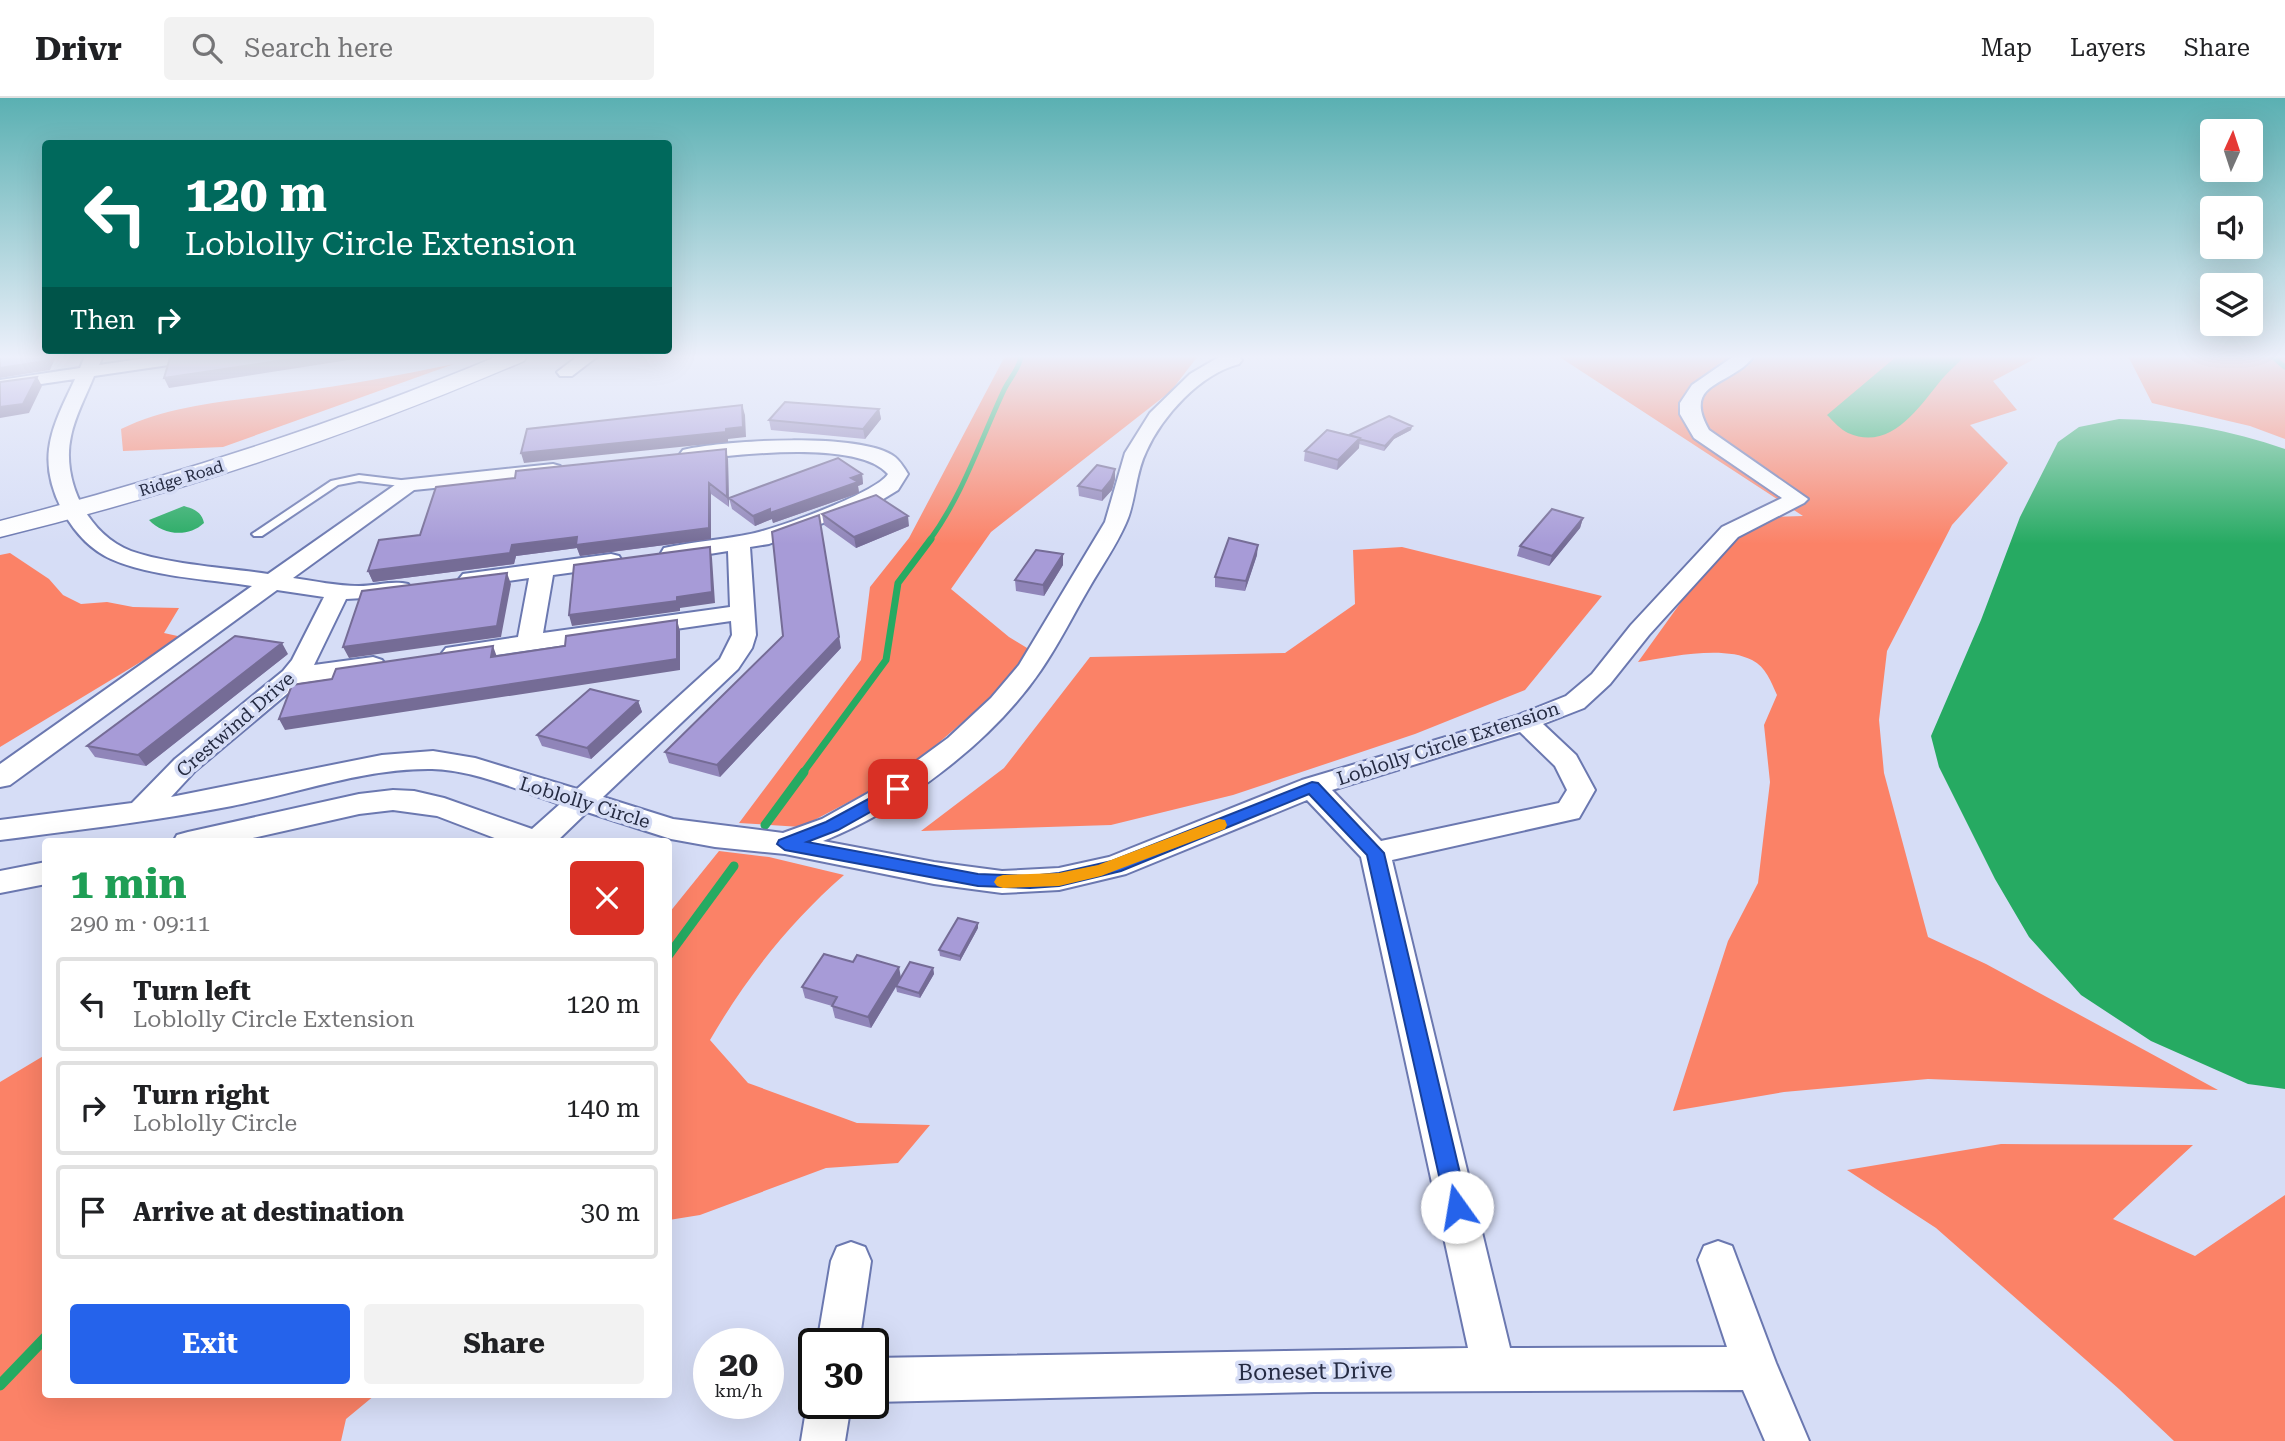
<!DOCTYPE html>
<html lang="en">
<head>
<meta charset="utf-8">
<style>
  body { margin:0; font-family:"Roboto Serif",serif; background:#f2f2f2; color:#202124; height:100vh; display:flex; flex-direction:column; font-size:26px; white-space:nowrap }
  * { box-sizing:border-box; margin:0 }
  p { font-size:23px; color:#757577 }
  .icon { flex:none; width:38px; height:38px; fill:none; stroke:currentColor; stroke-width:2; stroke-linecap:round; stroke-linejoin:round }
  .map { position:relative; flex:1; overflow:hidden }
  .side { position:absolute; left:42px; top:740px; width:630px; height:560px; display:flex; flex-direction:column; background:#fff; border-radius:7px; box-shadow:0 7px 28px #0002 }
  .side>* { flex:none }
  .hud { position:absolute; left:42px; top:42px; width:630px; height:214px; border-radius:7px; box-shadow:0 7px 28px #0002; background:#00695c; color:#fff; overflow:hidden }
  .needle { width:46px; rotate:3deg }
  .buttons { position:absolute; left:2200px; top:21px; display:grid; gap:14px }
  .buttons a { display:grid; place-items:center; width:63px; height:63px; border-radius:7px; background:#fff; box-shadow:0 7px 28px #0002; font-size:35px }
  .speed { position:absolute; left:693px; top:1230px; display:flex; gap:14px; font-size:35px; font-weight:700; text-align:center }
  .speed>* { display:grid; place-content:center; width:91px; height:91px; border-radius:50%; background:#fff; box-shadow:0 7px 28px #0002; line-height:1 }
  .speed small { font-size:18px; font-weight:400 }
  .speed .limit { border:4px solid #111; border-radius:10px; background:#fff; color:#111 }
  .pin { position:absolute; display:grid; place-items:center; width:60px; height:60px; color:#fff; margin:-30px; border-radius:14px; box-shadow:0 4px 10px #0006 }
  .me { position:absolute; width:77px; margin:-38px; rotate:347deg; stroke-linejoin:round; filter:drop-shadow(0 0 5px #0008) }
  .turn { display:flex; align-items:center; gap:24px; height:147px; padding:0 28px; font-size:32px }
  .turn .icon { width:91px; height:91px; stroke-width:2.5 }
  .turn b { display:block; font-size:49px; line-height:60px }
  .then { display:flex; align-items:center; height:66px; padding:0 28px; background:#0003; gap:14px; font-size:26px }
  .round { display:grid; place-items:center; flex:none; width:74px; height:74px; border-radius:7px; background:#f2f2f2 }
  .head { display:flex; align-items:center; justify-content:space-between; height:119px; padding:0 28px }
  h1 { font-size:42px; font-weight:700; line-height:52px; color:#1e9e55 }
  .button { display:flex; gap:14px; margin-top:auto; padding:14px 28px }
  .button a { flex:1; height:80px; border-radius:7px; background:#2563eb; color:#fff; font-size:28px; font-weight:700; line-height:80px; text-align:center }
  .button a+a { background:#f2f2f2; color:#202124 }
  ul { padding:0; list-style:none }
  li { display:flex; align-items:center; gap:21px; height:94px; margin:0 14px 10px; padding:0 14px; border:4px solid #e0e0e0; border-radius:7px }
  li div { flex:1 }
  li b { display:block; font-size:26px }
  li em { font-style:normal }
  header { display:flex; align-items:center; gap:42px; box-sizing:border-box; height:98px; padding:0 35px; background:#fff; border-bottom:2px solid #e0e0e0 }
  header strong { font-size:33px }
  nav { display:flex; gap:38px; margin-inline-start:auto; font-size:24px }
  .search { width:490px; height:63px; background:#f2f2f2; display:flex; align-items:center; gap:18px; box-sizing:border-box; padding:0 24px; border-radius:7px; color:#757577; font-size:26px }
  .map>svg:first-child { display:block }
  .forest { fill:#fb8267 }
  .water { fill:#26aa62 }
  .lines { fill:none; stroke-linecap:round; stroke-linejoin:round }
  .stream-far3 { stroke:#26aa62; stroke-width:5 }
  .stream-far2 { stroke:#26aa62; stroke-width:7 }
  .stream-far1 { stroke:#26aa62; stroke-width:9 }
  .stream { stroke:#26aa62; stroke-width:11 }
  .service-casing { stroke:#6b78b0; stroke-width:4 }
  .minor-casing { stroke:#6b78b0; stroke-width:4 }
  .tertiary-casing { stroke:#6b78b0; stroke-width:3 }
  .service { fill:#fff; fill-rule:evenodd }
  .minor { fill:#fff; fill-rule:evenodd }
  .tertiary { fill:#fff; fill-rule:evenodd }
  .wall { fill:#9085b9 }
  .shaded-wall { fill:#756c96 }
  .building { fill:#a79bd7; stroke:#756c96; stroke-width:2 }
  .route { fill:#2563eb; stroke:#184099; stroke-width:2 }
  .slow { fill:#f59e0b }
  .labels { text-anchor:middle; stroke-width:7; stroke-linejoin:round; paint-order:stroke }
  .far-street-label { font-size:16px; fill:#252b42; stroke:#d6ddf6 }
  .street-label { font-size:19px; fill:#252b42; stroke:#d6ddf6 }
  .near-street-label { font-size:23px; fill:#252b42; stroke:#d6ddf6 }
</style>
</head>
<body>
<header>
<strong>Drivr</strong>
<div class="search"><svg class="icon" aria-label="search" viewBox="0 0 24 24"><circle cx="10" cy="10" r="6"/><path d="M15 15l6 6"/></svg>Search here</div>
<nav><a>Map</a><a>Layers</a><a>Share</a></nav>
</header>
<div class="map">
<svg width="2285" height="1343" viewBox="0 0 2285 1343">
  <rect width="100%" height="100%" fill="#d6ddf6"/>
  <!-- forest -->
  <path class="forest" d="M1005,258H1198L1171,293L991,434L951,491L1009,539L1032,553L996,595L904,675L801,729L739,725L861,562L870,489L909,440Z
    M1558,258H2040L1993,283L2017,312L1970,327L2008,365L1952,427L1887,553L1879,622L1884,675L1928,839L1986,866L2218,992L1928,981L1784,994L1673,1013L1728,843L1758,785L1770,684L1764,627L1777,597C1771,584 1766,569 1752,562C1723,547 1669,559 1638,564L1722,447L1764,419L1803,418Z
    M2128,258H2285V341L2250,328L2152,305Z
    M454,266L223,349L123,353L121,331C174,305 237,303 294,294C348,287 401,277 454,266Z
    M1402,449L1602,498L1525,592L1415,636L1233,697L1111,727L921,733L1004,670L1090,559L1285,555L1355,506L1353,452Z
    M10,455L49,481L63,497L81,506L107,504L133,509L179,510L164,535L182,539L0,649V457Z
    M719,753L769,759L844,777C790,824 746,880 710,942L748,985L857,1025L930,1027L898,1065L826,1070L700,1117L669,1122V815Z
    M45,957L46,1297H375L346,1321L341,1343H0V984Z
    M2001,1046L2193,1047L2113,1121L2195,1158L2285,1097V1343H2174L2119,1291L1936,1130L1847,1072Z"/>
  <!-- water -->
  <path class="water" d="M1897,258H1965C1958,265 1949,273 1942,281C1919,309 1891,354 1848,335C1841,332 1833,323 1827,317Z
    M2119,321C2177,322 2230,332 2285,351V991L2248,986L2151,943L2081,897L2029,839L1995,781L1939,669L1931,638L1981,522L2020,419L2058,344L2079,329Z
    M184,408C194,411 202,414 204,425C188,440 163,437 149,422Z"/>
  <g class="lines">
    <!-- stream-far3 -->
    <path class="stream-far3" d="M2272,258L2285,269
      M929,443C963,397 980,343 1004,292C1009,281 1020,270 1021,258"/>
    <!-- stream-far2 -->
    <path class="stream-far2" d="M802,676L886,562L898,485L931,441"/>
    <!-- stream-far1 -->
    <path class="stream-far1" d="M765,727L804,674
      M668,858L734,768"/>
    <!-- stream -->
    <path class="stream" d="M0,1287L46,1239"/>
    <defs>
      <path id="service" d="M359,377L409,383L414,386L409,389L359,383L338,387L262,438H254L252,436L331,383Z"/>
      <path id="minor" d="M85,258H103L99,267L161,258H205L196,263L94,278C86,298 75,318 71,338C61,382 88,437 131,453C167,466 228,470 268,476L402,382L553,366L560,368L563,372L560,376L553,378L414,392L293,480C315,483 337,488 359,488C376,488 392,482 408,486L412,491L408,496L400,498L346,501L314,567L373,559L382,562L386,567L382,572L373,575L300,585L195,673L171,699L382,657L433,653L475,660L577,691L720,561L732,537L731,523L455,563L446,560L442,555L446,550L518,539L529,480L471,488L463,486L459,481L463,476L611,456L619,458L622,463L619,468L553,477L543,535L730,509L728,453L672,462L664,460L661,455L664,450C694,443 725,442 755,435C780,429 876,395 888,376C858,341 734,357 690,362L683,360L680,356L683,352C723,342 862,334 895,359C900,363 905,371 908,376L898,392L880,403L769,446L750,449L756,537L752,550L738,571L603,699L673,721L783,735L822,721L888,684L948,640L991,600L1019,567L1105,424L1125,355L1150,315L1190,276L1219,259L1239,258L1242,262L1239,266C1200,276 1162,318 1146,354C1135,376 1136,403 1126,425C1116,448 1101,469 1089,490C1073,517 1059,546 1041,572C993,643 902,712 823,743L934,764L1002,773L1059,770L1109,759L1302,682L1516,618L1566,598L1592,576L1631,527L1722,429L1782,400L1694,340L1680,316V305L1692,287L1734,258H1754C1731,289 1681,283 1709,332L1808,401L1804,405L1738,439L1649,537L1610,586L1584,610L1543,626L1576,657L1595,692L1579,720L1392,762L1510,1250L1727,1249L1698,1162L1704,1148L1718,1143L1732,1148L1776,1265L1809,1343H1765L1743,1292L1314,1294L873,1304V1260L1468,1250L1361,759L1307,702L1126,776L1059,792L1002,795L934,786L785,756L715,749L671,741L587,714L556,744H505L437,718L393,712L359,716L235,744H173L177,737L188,734L359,696L393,692L414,693L444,700L532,731L560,706C520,693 475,672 432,671C365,670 298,695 232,708C155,723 78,732 0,742V722L132,705L175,661L283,573L292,562L324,499L277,492L10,687L0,689V666L252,488C208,481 151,479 111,461C73,444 44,392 49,351C52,326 65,303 75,281L0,292V282L80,270ZM1520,634L1555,668L1567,692L1559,705L1381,743L1332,692Z
        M578,258H598L572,278H560L557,274Z
        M46,764V786L0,795V773Z
        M851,1144L865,1149L871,1163L859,1246H817L831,1163L837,1149Z
        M813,1290L814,1306H851L845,1343H801L807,1306Z"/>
      <path id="tertiary" d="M498,258H527L524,263C354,336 179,395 0,439V423C170,379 336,326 498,258Z"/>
    </defs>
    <!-- service casing -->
    <use href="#service" class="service-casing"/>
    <!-- minor casing -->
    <use href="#minor" class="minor-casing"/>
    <!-- tertiary casing -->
    <use href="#tertiary" class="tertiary-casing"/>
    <!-- service -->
    <use href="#service" class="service"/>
    <!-- minor -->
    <use href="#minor" class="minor"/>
    <!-- tertiary -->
    <use href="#tertiary" class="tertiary"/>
  </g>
  <!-- wall -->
  <path class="wall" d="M879,311L881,321L865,341L771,332L769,322Z
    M1412,328L1411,332L1394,341L1384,353L1359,346V350L1337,372L1304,363L1305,353L1349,337Z
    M728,361L729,409L711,396V441L580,458L577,450L516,458L514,466L373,484L368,473L420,437Z
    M1115,371V381L1112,392L1102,403L1079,398L1078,388Z
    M862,376L863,386L858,388L859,395L773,425L772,421L755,428L732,411L729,400Z
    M822,416L909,428L856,450L824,427Z
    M1583,420L1580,430L1549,468L1517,458L1520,448Z
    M1063,456V467L1044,498L1016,493L1015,482Z
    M1257,457L1245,493L1215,489V479Z
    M841,550L720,679L669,665L665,654Z
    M288,556L146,668L95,659L87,648Z
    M638,603L642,614L591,661L542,648L537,637Z
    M978,830L960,863L940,858L939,852Z
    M933,870L934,876L920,900L897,894L896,889L871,930L835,920L832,908L805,900L802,889L901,880Z"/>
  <!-- shaded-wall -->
  <path class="shaded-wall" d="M47,258H56L50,272L0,280V270Z
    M311,258H374L169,290L164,280Z
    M37,279L42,288L29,315L0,320V309Z
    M742,307L745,317L746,339L728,341V344L524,365L521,355Z
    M879,311L881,321L865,341L863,331Z
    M1412,328L1411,332L1394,341L1384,353L1385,348L1395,337Z
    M1360,340L1359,350L1337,372L1338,362Z
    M726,351L728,361L729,409L727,399Z
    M1115,371V381L1112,392L1102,403V393Z
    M862,376L863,386L858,388L859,395L773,425L772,421L755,428L753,418Z
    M709,385L711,396V441L580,458L577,450L516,458L514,466L373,484L368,473L512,447Z
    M819,417L841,550L720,679L717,667L839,539Z
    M908,418L909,428L856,450L854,439Z
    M1583,420L1580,430L1549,468L1552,458Z
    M1258,447L1257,457L1245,493L1246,483Z
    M710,449L712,460L715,505L680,510V513L572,528L569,517L677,499Z
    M1063,456V467L1044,498L1043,487Z
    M507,475L511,486L501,539L349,560L343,549Z
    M677,522L680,533V572L285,632L279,621Z
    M282,545L288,556L146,668L138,657Z
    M493,548L497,559H491Z
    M638,603L642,614L591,661L587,650Z
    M978,825V830L960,863V858Z
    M899,869L901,880L871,930L868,919Z
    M933,870L934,876L920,900L919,895Z"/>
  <!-- building -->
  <path class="building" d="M0,258H47L45,263L0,270Z
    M182,258H311L164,280L170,260Z
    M37,279L23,306L0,309V284Z
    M785,304L879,311L863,331L769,322Z
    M742,307L743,329L726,331V334L521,355L527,331Z
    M1389,318L1412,328L1395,337L1385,348L1359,341L1360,340L1349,337Z
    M1327,332L1360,340L1338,362L1305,353Z
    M726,351L727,399L709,385V430L576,447L577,439L512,447L510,455L368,473L379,442L420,437L436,389L515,380L516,373Z
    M838,360L862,376L851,380L858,384L770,415V411L753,418L729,400Z
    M1097,367L1115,371L1111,382L1102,393L1078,388Z
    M876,397L908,418L854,439L822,416Z
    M1552,411L1583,420L1552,458L1520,448Z
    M819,417L839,539L717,667L665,654L783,538L772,434Z
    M1229,440L1258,447L1246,483L1215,479Z
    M710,449L712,494L677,499V503L569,517L574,467Z
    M1036,452L1063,456L1043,487L1015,482Z
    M507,475L497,528L343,549L362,493Z
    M677,522V561L279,621L292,587L332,581L336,571L493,548L491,559L565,548L566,538Z
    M235,538L282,545L138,657L87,648Z
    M590,591L638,603L587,650L537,637Z
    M958,820L978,825L960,858L939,852Z
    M824,856L853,864L857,857L899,869L868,919L832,908L837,899L802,889Z
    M910,864L933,870L919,895L896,888Z"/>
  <!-- sky -->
  <linearGradient id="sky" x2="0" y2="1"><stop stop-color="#5ab0b2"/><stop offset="0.58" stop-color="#edf0fb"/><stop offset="1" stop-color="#edf0fb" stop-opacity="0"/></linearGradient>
  <rect width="2285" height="446" fill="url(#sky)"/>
  <!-- route -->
  <path class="route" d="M1312,684L1318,685L1384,755L1468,1109L1465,1116L1457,1119L1449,1116L1446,1109L1367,757L1309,696L1121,773L1059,788L1030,790L978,788L785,752L777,746L779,742L826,724L898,685L906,691L904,695L838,732L807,744L978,776L1030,778L1059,775L1112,763Z"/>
  <!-- slow -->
  <path class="slow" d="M1219,721L1225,722L1227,727L1225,731L1101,778L1059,788L1003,790L997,788L994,784L997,779L1003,777L1059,775L1098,767Z"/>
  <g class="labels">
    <!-- far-street labels -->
    <g class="far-street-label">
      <text transform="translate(181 380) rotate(-17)" y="6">Ridge Road</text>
    </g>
    <!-- street labels -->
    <g class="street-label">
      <text transform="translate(235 626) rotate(-41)" y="7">Crestwind Drive</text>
      <text transform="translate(1448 645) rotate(-18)" y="7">Loblolly Circle Extension</text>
      <text transform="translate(585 704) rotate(17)" y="7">Loblolly Circle</text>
    </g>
    <!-- near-street labels -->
    <g class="near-street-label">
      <text transform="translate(1315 1273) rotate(-1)" y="8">Boneset Drive</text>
    </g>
  </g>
</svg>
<div class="buttons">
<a><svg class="needle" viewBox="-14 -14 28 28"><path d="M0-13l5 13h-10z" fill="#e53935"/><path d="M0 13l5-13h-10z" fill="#757577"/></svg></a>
<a><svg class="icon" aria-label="sound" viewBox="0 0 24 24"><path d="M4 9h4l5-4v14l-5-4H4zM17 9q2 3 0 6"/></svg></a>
<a><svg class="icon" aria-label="layers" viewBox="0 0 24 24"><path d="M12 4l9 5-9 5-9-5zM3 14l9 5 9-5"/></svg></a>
</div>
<div class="speed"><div>20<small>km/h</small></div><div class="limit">30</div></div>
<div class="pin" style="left:898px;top:691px;background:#d93025"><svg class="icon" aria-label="arrive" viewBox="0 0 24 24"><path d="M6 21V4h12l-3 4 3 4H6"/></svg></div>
<svg class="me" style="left:1457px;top:1109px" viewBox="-20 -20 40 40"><circle r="19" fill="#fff"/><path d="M0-13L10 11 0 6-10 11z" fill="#2563eb"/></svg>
<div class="hud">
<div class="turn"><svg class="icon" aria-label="left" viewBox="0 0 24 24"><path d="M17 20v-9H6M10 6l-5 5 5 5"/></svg><div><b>120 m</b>Loblolly Circle Extension</div></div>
<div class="then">Then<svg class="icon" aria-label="right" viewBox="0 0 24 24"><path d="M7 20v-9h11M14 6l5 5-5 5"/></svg></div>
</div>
<section class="side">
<div class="head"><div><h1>1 min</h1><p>290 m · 09:11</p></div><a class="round" style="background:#d93025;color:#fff"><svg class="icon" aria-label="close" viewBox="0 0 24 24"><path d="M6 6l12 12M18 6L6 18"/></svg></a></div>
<ul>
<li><svg class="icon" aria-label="left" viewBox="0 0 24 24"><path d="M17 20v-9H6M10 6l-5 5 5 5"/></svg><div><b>Turn left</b><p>Loblolly Circle Extension</p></div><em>120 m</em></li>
<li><svg class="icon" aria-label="right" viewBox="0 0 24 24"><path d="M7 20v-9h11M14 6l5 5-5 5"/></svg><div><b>Turn right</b><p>Loblolly Circle</p></div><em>140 m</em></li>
<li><svg class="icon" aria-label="arrive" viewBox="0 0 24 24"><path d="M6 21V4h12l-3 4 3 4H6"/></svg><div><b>Arrive at destination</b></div><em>30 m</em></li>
</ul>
<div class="button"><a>Exit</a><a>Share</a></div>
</section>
</div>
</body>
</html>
